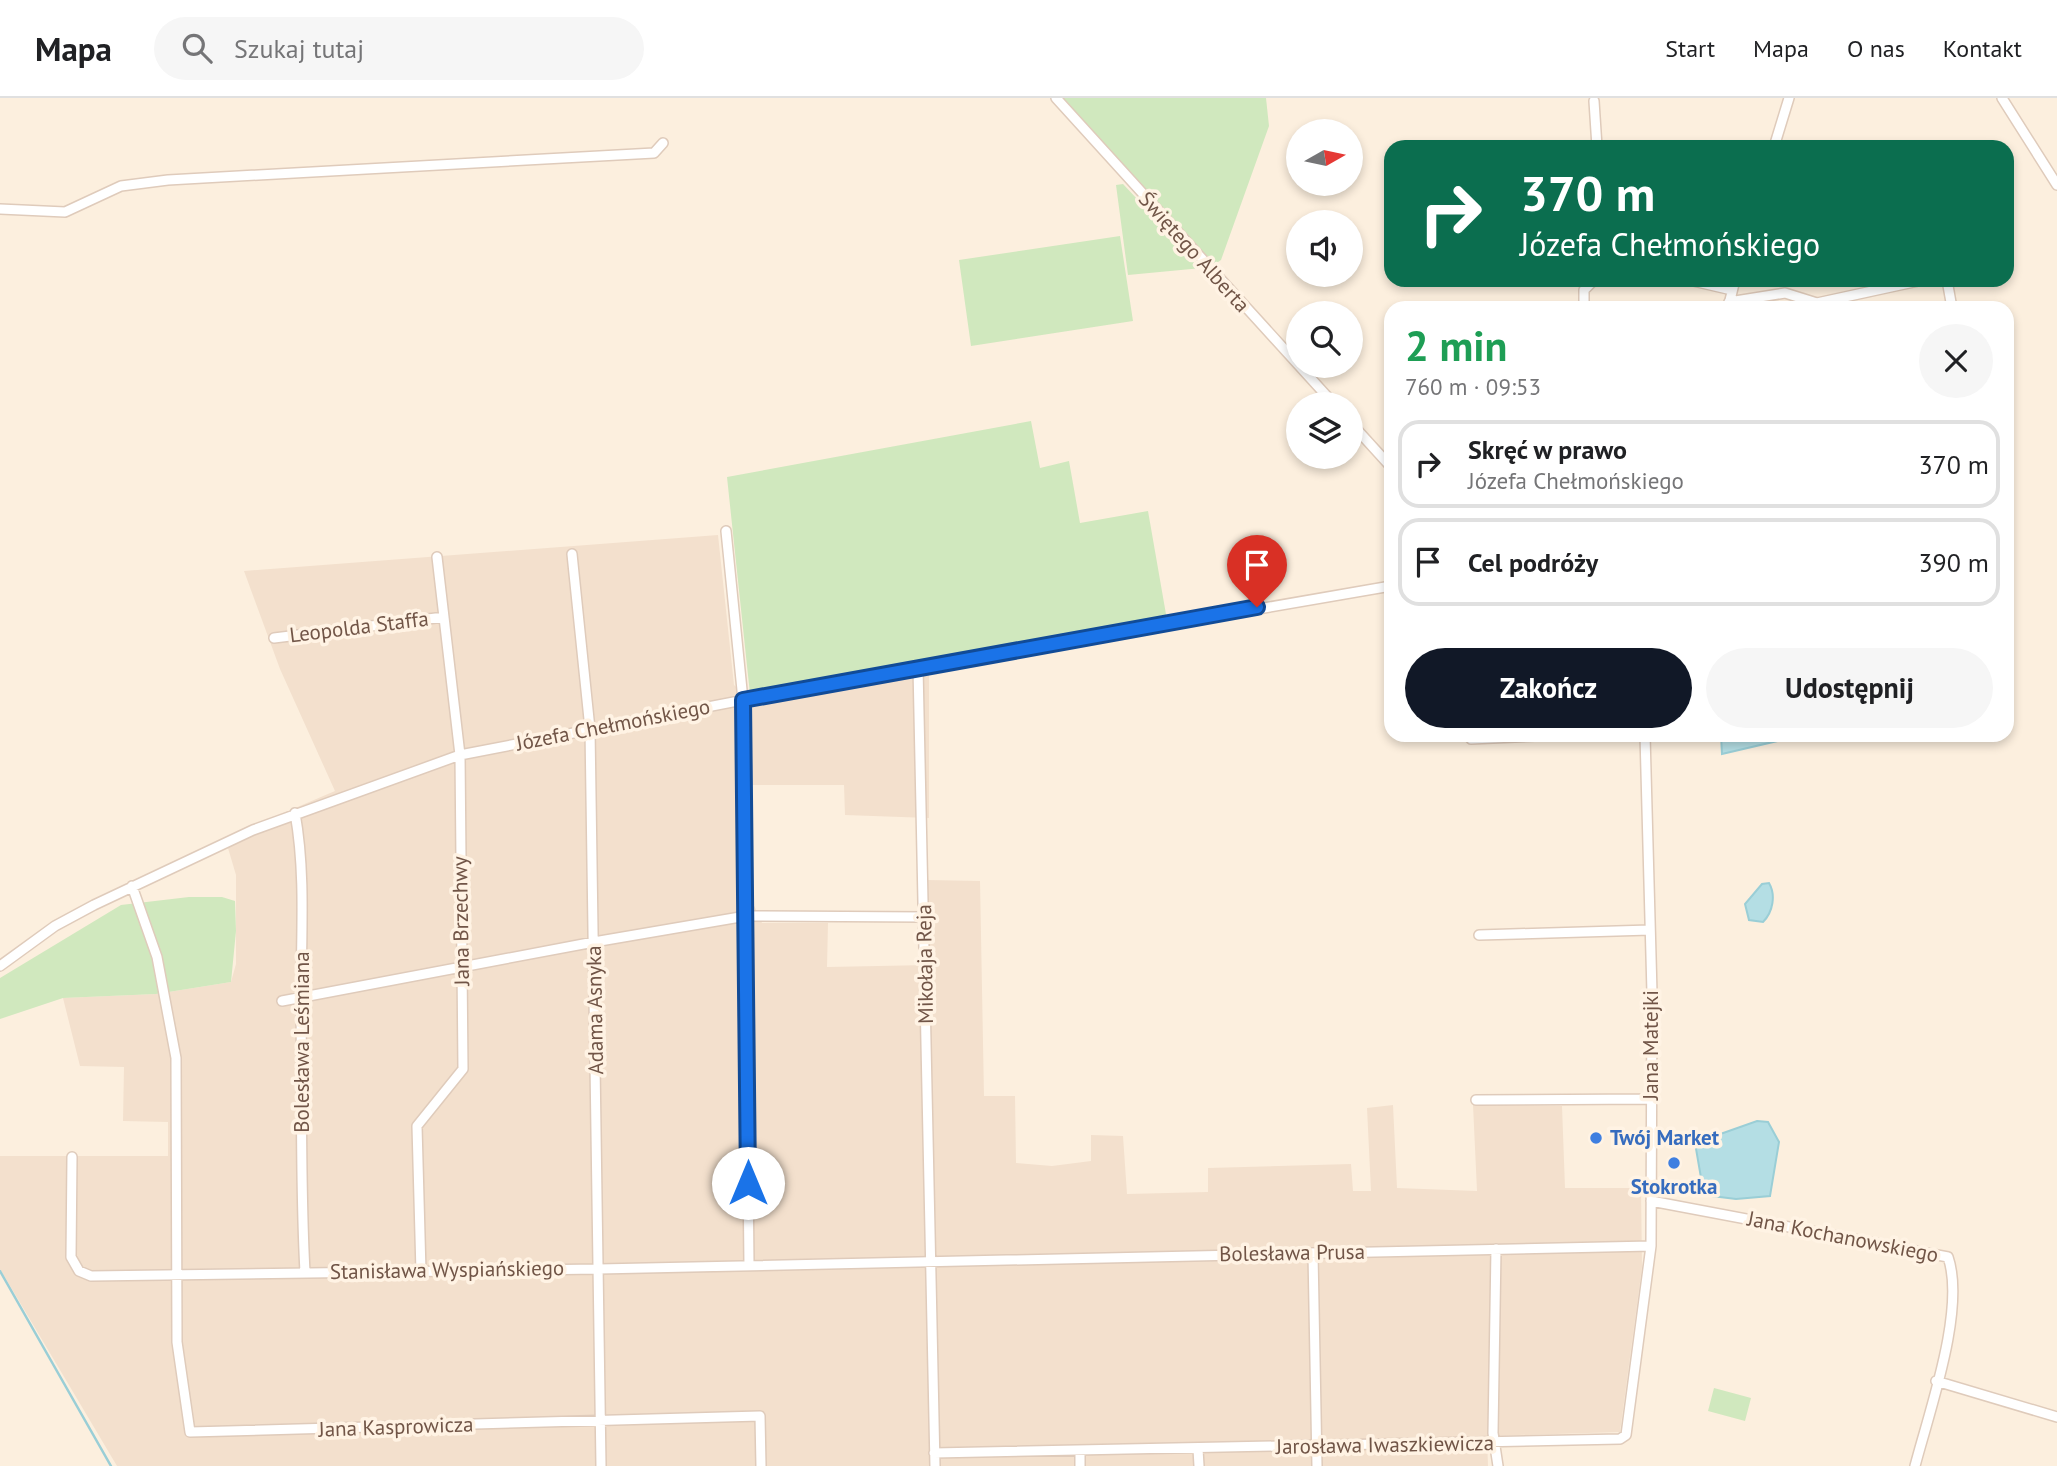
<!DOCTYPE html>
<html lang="pl">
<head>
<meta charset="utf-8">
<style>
  body { margin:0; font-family:"PT Sans",sans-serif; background:#f6f6f6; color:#202124; height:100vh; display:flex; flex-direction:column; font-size:26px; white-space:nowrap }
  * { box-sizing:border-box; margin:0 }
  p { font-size:23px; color:#757577 }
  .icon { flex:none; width:38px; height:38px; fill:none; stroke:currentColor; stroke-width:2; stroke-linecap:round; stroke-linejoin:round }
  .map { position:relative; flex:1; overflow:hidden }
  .drawer { position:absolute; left:1384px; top:203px; width:630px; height:441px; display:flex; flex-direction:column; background:#fff; border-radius:21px; box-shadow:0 4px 10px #0003 }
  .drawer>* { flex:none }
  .guide { position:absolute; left:1384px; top:42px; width:630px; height:147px; border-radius:21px; box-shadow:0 4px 10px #0003; background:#0b6e4f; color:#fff; overflow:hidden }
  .needle { width:46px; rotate:81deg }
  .fabs { position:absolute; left:1286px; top:21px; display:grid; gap:14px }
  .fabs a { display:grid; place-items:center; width:77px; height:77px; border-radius:50%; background:#fff; box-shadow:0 4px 10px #0003; font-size:35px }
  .pin { position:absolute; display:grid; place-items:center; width:60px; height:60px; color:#fff; margin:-72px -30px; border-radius:50% 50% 50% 0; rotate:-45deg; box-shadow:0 0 7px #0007 }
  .pin .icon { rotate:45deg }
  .me { position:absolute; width:77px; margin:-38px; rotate:0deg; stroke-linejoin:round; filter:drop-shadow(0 0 5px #0008) }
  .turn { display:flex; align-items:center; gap:24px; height:147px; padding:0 21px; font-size:32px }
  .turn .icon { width:91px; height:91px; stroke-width:2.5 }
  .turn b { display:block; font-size:49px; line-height:60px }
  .round { display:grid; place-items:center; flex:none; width:74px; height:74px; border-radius:37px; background:#f6f6f6 }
  .summary { display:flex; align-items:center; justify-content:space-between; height:119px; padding:0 21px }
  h1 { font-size:42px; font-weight:700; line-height:52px; color:#1e9e55 }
  .button { display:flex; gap:14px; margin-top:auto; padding:14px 21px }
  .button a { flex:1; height:80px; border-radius:42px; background:#111827; color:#fff; font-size:28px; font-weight:700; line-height:80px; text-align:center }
  .button a+a { background:#f6f6f6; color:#202124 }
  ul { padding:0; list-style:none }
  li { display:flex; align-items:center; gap:21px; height:88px; margin:0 14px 10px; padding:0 7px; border:4px solid #e0e0e0; border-radius:21px }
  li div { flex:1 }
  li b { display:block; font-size:26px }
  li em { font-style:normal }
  header { display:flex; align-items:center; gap:42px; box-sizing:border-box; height:98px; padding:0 35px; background:#fff; border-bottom:2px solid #e0e0e0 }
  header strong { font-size:33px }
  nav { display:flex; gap:38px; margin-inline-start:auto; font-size:24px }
  .search { width:490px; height:63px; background:#f6f6f6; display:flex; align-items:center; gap:18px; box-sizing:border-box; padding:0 24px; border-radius:38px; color:#757577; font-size:26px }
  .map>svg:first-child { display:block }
  .residential { fill:#f3e0cd }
  .green { fill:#d0e8be }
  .water { fill:#b4dee4; stroke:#9aced6; stroke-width:2 }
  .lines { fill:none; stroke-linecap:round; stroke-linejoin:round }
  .stream { stroke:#9aced6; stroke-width:2.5 }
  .street-casing { stroke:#dfcbbb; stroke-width:12 }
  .street { stroke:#fff; stroke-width:9 }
  .route-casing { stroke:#114b97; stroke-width:18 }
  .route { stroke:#1a73e8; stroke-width:12 }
  .shop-dot { fill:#3f7fe0; stroke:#fff3e4; stroke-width:2.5 }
  .labels { text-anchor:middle; stroke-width:7; stroke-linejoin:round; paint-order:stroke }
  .street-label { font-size:21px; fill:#715547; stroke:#fff3e4 }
  .shop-label { font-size:21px; font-weight:bold; fill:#366cbe; stroke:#fff3e4; text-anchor:start }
</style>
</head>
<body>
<header>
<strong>Mapa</strong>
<div class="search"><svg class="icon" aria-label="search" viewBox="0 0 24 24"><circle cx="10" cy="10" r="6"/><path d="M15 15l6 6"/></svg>Szukaj tutaj</div>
<nav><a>Start</a><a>Mapa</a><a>O nas</a><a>Kontakt</a></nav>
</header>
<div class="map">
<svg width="2057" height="1368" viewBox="0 0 2057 1368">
  <rect width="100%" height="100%" fill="#fcefde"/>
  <!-- residential -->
  <path class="residential" d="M718,437L734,587L752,604L929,571V720L845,717L844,687H751L752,803L762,825H828L827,869L929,867L927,782L980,783L984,998H1015L1016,1065L1052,1068L1091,1063V1037L1123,1038L1127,1096L1208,1094V1070L1351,1066L1353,1093H1371L1367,1010L1393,1007L1397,1090L1477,1093L1473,1007L1562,1008L1565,1090H1641L1642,1169L1620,1334L1487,1338L1488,1368H117L0,1171V1058H168V1024L123,1023L124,969L80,968L63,900L156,896L231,884L236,866V777L225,740L335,693L280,571L244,473Z"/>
  <!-- green -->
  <path class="green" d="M1062,0H1266L1269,28L1221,162L1212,168Z
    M1123,86L1202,170L1128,177L1116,87Z
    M1120,138L1133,223L971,248L959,162Z
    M1031,323L1040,370L1069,363L1080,425L1148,413L1167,522L750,596L727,379Z
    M189,799H222L235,803L236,833L231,884L156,896L63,900L0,921V880L121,807Z
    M1714,1290L1751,1300L1745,1323L1708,1313Z"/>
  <!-- water -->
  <path class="water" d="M1721,637H1803L1722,656Z
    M1769,785C1776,797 1773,814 1763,824L1749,822L1745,806L1762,786Z
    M1757,1023L1768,1024L1779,1044L1770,1098L1736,1101L1704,1097L1695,1045Z"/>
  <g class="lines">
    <!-- stream -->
    <path class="stream" d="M0,1173L111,1368"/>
    <defs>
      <path id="street" d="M1056,0L1334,306
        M2002,0L2057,87
        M1594,3L1597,49
        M1774,49L1789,0
        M0,111L65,114L121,88L168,82L654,55L663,45
        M1689,182L1732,192
        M1947,182L1952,210
        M1729,204L1785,195L1817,205L1923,182
        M1584,210V192L1594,182
        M1728,210L1735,182
        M1351,325L1391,369
        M726,433L743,602L749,1167
        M572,456L590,631L601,1368
        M274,540L444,519
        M918,569L935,1368
        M1471,641L1557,637
        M295,715C306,776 301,840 301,901C302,992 300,1083 305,1174
        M132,788L157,859L176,960L177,1244L190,1334L760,1318L761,1368
        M1479,837L1650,832
        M0,868L55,828L94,807L253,732L460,657L831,585L1391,488
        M282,903L594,844L746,818L924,819
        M1476,1002L1651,1001
        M72,1059L71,1159L79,1173L91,1178L599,1171L1651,1148
        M1651,1103L1948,1159C1966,1211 1929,1314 1915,1368
        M1496,1151L1493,1335L1498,1368
        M1313,1155L1317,1368
        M421,1174L417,1028L463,971L460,657L437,459
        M1936,1283L2057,1319
        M1198,1351L1199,1368
        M1080,1352V1368
        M934,1355L1620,1341L1626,1337L1651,1148L1652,895L1645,637"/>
    </defs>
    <!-- street casing -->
    <use href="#street" class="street-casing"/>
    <!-- street -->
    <use href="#street" class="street"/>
  </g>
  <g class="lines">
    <defs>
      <path id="route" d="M748,1085L743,602L1257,509"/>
    </defs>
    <!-- route casing -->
    <use href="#route" class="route-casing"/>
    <!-- route -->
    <use href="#route" class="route"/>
  </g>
  <!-- markers -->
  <g class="shop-dot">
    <circle cx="1596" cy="1040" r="7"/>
    <circle cx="1674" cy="1065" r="7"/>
  </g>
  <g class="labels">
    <!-- street labels -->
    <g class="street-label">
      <text transform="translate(1194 154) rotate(48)" y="7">Świętego Alberta</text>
      <text transform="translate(359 529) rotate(-7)" y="7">Leopolda Staffa</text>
      <text transform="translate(613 627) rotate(-11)" y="7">Józefa Chełmońskiego</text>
      <text transform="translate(461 823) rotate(-91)" y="7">Jana Brzechwy</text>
      <text transform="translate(925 866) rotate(-91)" y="7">Mikołaja Reja</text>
      <text transform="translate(595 912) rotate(-91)" y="7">Adama Asnyka</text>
      <text transform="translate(302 944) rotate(-90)" y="7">Bolesława Leśmiana</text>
      <text transform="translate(1651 947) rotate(-90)" y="7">Jana Matejki</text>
      <text transform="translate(1843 1139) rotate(11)" y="7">Jana Kochanowskiego</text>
      <text transform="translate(1292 1155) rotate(-1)" y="7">Bolesława Prusa</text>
      <text transform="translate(447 1172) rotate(-1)" y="7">Stanisława Wyspiańskiego</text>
      <text transform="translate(396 1329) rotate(-2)" y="7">Jana Kasprowicza</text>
      <text transform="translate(1385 1347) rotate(-1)" y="7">Jarosława Iwaszkiewicza</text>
    </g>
    <!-- shop labels -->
    <g class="shop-label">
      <text x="1610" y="1047">Twój Market</text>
      <text x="1674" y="1096" text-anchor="middle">Stokrotka</text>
    </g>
  </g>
</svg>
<div class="fabs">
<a><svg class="needle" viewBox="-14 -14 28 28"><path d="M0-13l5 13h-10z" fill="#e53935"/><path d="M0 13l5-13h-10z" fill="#757577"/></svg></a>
<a><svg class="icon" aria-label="sound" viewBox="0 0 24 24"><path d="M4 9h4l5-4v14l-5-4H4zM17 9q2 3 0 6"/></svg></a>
<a><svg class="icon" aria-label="search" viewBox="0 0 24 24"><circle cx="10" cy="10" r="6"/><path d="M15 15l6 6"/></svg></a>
<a><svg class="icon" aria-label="layers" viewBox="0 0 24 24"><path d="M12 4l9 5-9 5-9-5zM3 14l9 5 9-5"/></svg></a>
</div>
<div class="pin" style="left:1257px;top:509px;background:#d93025"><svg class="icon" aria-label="arrive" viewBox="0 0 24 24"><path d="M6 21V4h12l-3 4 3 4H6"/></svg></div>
<svg class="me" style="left:748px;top:1085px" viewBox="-20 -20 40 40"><circle r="19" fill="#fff"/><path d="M0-13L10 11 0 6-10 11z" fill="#1a73e8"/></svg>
<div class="guide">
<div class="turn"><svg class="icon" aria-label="right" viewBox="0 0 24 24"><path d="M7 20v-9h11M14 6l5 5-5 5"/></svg><div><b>370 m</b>Józefa Chełmońskiego</div></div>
</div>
<section class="drawer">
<div class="summary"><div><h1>2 min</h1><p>760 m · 09:53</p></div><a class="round"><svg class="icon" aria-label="close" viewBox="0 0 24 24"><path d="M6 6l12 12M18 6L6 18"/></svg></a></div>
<ul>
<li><svg class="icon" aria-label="right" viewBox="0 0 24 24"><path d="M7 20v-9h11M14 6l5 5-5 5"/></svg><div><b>Skręć w prawo</b><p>Józefa Chełmońskiego</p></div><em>370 m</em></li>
<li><svg class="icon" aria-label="arrive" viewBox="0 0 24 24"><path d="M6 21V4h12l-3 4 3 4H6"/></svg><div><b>Cel podróży</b></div><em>390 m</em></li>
</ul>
<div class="button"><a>Zakończ</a><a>Udostępnij</a></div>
</section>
</div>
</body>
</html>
